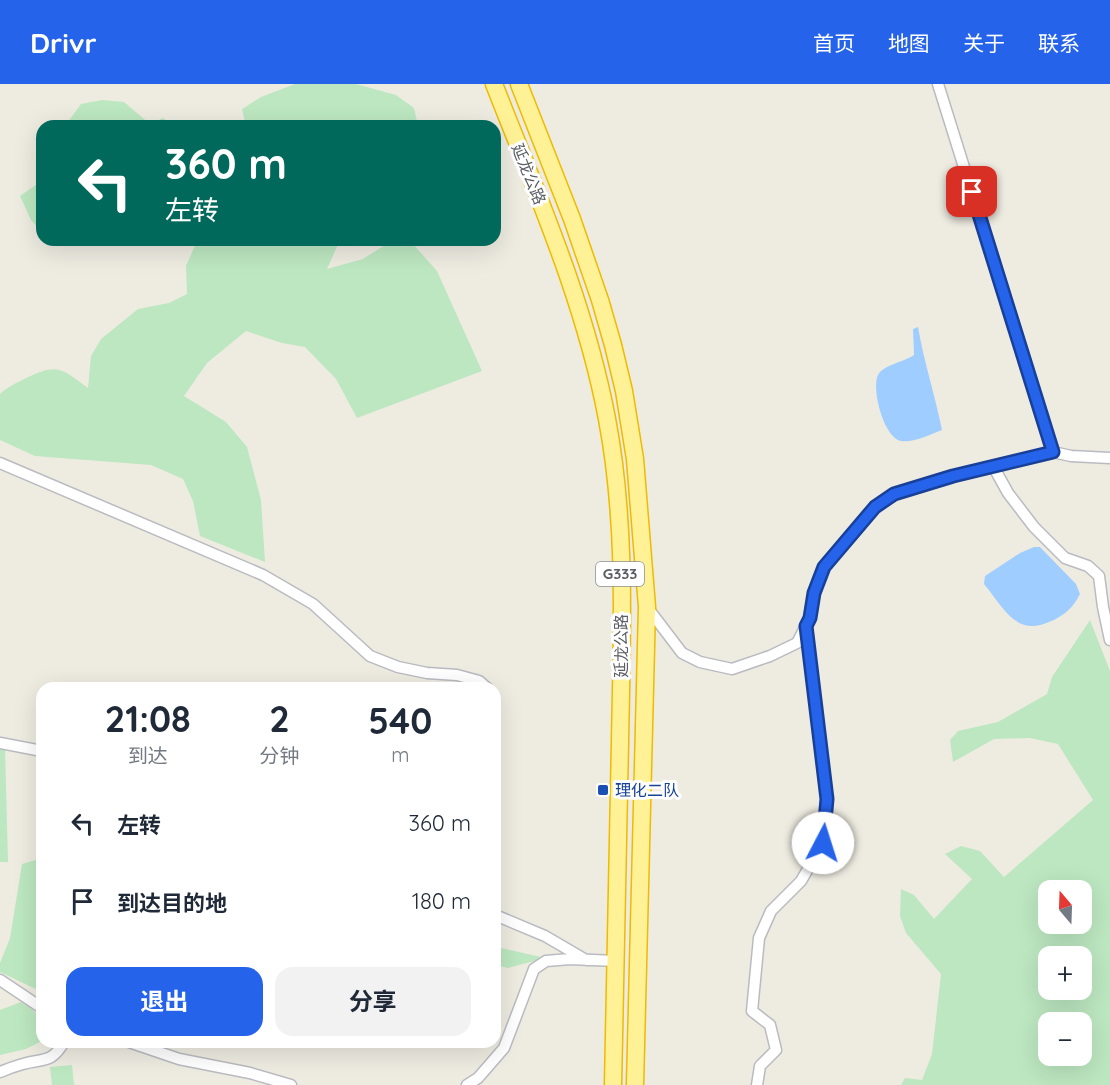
<!DOCTYPE html>
<html lang="zh">
<head>
<meta charset="utf-8">
<style>
  body { margin:0; font-family:Quicksand,"Noto Sans SC",sans-serif; background:#f2f2f3; color:#1f2937; height:100vh; display:flex; flex-direction:column; font-size:22px; white-space:nowrap }
  * { box-sizing:border-box; margin:0 }
  p { font-size:20px; color:#747a83 }
  .icon { flex:none; width:33px; height:33px; fill:none; stroke:currentColor; stroke-width:2; stroke-linecap:round; stroke-linejoin:round }
  .map { position:relative; flex:1; overflow:hidden }
  .side { position:absolute; left:36px; top:598px; width:465px; height:366px; display:flex; flex-direction:column; background:#fff; border-radius:18px; box-shadow:0 6px 24px #0002 }
  .side>* { flex:none }
  .hud { position:absolute; left:36px; top:36px; width:465px; height:126px; border-radius:18px; box-shadow:0 6px 24px #0002; background:#00695c; color:#fff; overflow:hidden }
  .needle { width:39px; rotate:341deg }
  .controls { position:absolute; left:1038px; top:796px; display:grid; gap:12px }
  .controls a { display:grid; place-items:center; width:54px; height:54px; border-radius:12px; background:#fff; box-shadow:0 6px 24px #0002; font-size:30px }
  .pin { position:absolute; display:grid; place-items:center; width:51px; height:51px; color:#fff; margin:-26px; border-radius:12px; box-shadow:0 3px 9px #0006 }
  .me { position:absolute; width:66px; margin:-33px; rotate:5deg; stroke-linejoin:round; filter:drop-shadow(0 0 4px #0008) }
  .turn { display:flex; align-items:center; gap:21px; height:126px; padding:0 30px; font-size:27px }
  .turn .icon { width:78px; height:78px; stroke-width:2.5 }
  .turn b { display:block; font-size:42px; line-height:51px }
  .eta { display:flex; justify-content:space-evenly; align-items:center; height:102px; text-align:center }
  .eta b { font-size:36px; font-weight:700; line-height:42px }
  .button { display:flex; gap:12px; margin-top:auto; padding:12px 30px }
  .button a { flex:1; height:69px; border-radius:18px; background:#2563eb; color:#fff; font-size:24px; font-weight:700; line-height:69px; text-align:center }
  .button a+a { background:#f2f2f3; color:#1f2937 }
  ul { padding:0; list-style:none }
  li { display:flex; align-items:center; gap:18px; height:78px; padding:0 30px }
  li div { flex:1 }
  li b { display:block; font-size:22px }
  li em { font-style:normal }
  header { display:flex; align-items:center; gap:36px; box-sizing:border-box; height:84px; padding:0 30px; background:#2563eb; color:#fff }
  header strong { font-size:28px }
  nav { display:flex; gap:33px; margin-inline-start:auto; font-size:21px }
  .map>svg:first-child { display:block }
  .green { fill:#bce7c0; fill-rule:evenodd }
  .water { fill:#a0cdff }
  .lines { fill:none; stroke-linecap:round; stroke-linejoin:round }
  .minor-casing { stroke:#b9bbc1; stroke-width:13 }
  .trunk-casing { stroke:#efba00; stroke-width:19 }
  .minor { stroke:#fff; stroke-width:10 }
  .trunk { stroke:#fff296; stroke-width:16 }
  .route-casing { stroke:#184099; stroke-width:15 }
  .route { stroke:#2563eb; stroke-width:10 }
  .transit-dot { fill:#1a4fb4; stroke:#fff; stroke-width:2 }
  .labels { text-anchor:middle; stroke-width:6; stroke-linejoin:round; paint-order:stroke }
  .shield { fill:#fff; stroke:#8c8e92; stroke-width:1.5 }
  .shield-label { font-size:15px; font-weight:bold; fill:#5a5d63 }
  .street-label { font-size:16px; fill:#5a5d63; stroke:#fff }
  .transit-label { font-size:16px; fill:#164399; stroke:#fff; text-anchor:start }
</style>
</head>
<body>
<header>
<strong>Drivr</strong>
<nav><a>首页</a><a>地图</a><a>关于</a><a>联系</a></nav>
</header>
<div class="map">
<svg width="1110" height="1001" viewBox="0 0 1110 1001">
  <rect width="100%" height="100%" fill="#eeece1"/>
  <!-- green -->
  <path class="green" d="M295,0H356L396,11L414,24L418,42H246L242,25L261,13Z
    M102,16L124,18L150,40L163,34L174,42H65L81,20Z
    M40,98L42,99V148L31,136L20,112Z
    M208,156H340L327,185L363,175L393,156H407L413,160L437,187L482,287L357,334L336,295L305,263L282,259L246,247L207,279L184,312L226,338L247,363L261,416L265,478L200,452L193,417L183,395L151,381L35,372L0,356V310C7,303 15,300 24,295C57,279 60,283 88,304L91,272L101,255L138,225L169,219L187,210L186,182L197,157Z
    M1090,536L1110,587V1001H901L905,994L922,996L932,970L941,890L906,849L900,832L901,805L914,811L934,835L972,795L945,770L961,762L980,767L1004,793L1093,716L1058,660L1030,654L994,655L953,678L950,656L958,647L998,638L1047,610L1052,593ZM1048,807H1082V840H1048ZM1048,873H1082V906H1048ZM1048,939H1082V972H1048Z
    M0,665H5L8,778H0Z
    M42,774V908L0,888V879L10,854L22,780Z
    M495,862L497,863L545,874L508,884L495,881Z
    M21,918C41,931 42,933 42,957L26,965L0,971V926Z
    M72,981L74,1001H52L50,983Z"/>
  <!-- water -->
  <path class="water" d="M918,243C924,278 935,311 942,346C931,350 914,359 901,357C884,354 871,305 878,291C883,281 904,278 914,271L913,245Z
    M1034,463H1040L1076,500L1080,510C1073,524 1064,532 1049,538C1016,553 1003,523 984,500L985,492L1020,469Z"/>
  <g class="lines">
    <defs>
      <path id="minor" d="M938,0L1053,368
        M0,379L263,491L313,520L370,572L398,583L427,589L457,591L479,597L487,604
        M993,382L1008,409L1034,443L1065,474L1088,482L1099,492L1103,523L1110,556
        M647,523L682,569L700,578L732,585L770,572L797,559L810,534L814,509L824,483L875,423L894,410L953,392L1053,368L1071,372L1110,374
        M0,659L42,667
        M495,831L545,852L586,876
        M0,896L42,924
        M129,958L179,975L250,989L291,1001
        M0,988C8,985 15,982 23,980C44,974 51,980 64,958
        M467,1001L478,994L504,964L534,885L546,877L570,875L616,877
        M757,1001L760,982L776,966L770,941L752,927L759,854L771,827L801,797L823,759L827,715L806,542"/>
      <path id="trunk" d="M494,0C537,110 585,218 607,335C627,440 622,550 620,657C617,772 616,886 613,1001
        M519,0L572,135L600,216L613,261L624,307L635,375L647,523L635,1001"/>
    </defs>
    <!-- minor casing -->
    <use href="#minor" class="minor-casing"/>
    <!-- trunk casing -->
    <use href="#trunk" class="trunk-casing"/>
    <!-- minor -->
    <use href="#minor" class="minor"/>
    <!-- trunk -->
    <use href="#trunk" class="trunk"/>
  </g>
  <g class="lines">
    <defs>
      <path id="route" d="M823,759L827,715L806,542L810,534L814,509L824,483L875,423L894,410L953,392L1053,368L972,108"/>
    </defs>
    <!-- route casing -->
    <use href="#route" class="route-casing"/>
    <!-- route -->
    <use href="#route" class="route"/>
  </g>
  <!-- markers -->
  <rect class="transit-dot" x="597" y="700" width="12" height="12" rx="3"/>
  <g class="labels">
    <!-- shield labels -->
    <rect class="shield" x="596" y="478" width="48" height="24" rx="4.5"/>
    <g class="shield-label">
      <text x="620" y="495">G333</text>
    </g>
    <!-- street labels -->
    <g class="street-label">
      <text transform="translate(529 90) rotate(68)" y="6">延龙公路</text>
      <text transform="translate(621 562) rotate(-90)" y="6">延龙公路</text>
    </g>
    <!-- transit labels -->
    <g class="transit-label">
      <text x="615" y="712">理化二队</text>
    </g>
  </g>
</svg>
<div class="controls">
<a><svg class="needle" viewBox="-14 -14 28 28"><path d="M0-13l5 13h-10z" fill="#e53935"/><path d="M0 13l5-13h-10z" fill="#747a83"/></svg></a>
<a>+</a>
<a>−</a>
</div>
<div class="pin" style="left:972px;top:108px;background:#d93025"><svg class="icon" aria-label="arrive" viewBox="0 0 24 24"><path d="M6 21V4h12l-3 4 3 4H6"/></svg></div>
<svg class="me" style="left:823px;top:759px" viewBox="-20 -20 40 40"><circle r="19" fill="#fff"/><path d="M0-13L10 11 0 6-10 11z" fill="#2563eb"/></svg>
<div class="hud">
<div class="turn"><svg class="icon" aria-label="left" viewBox="0 0 24 24"><path d="M17 20v-9H6M10 6l-5 5 5 5"/></svg><div><b>360 m</b>左转</div></div>
</div>
<section class="side">
<div class="eta">
<div><b>21:08</b><p>到达</p></div>
<div><b>2</b><p>分钟</p></div>
<div><b>540</b><p>m</p></div>
</div>
<ul>
<li><svg class="icon" aria-label="left" viewBox="0 0 24 24"><path d="M17 20v-9H6M10 6l-5 5 5 5"/></svg><div><b>左转</b></div><em>360 m</em></li>
<li><svg class="icon" aria-label="arrive" viewBox="0 0 24 24"><path d="M6 21V4h12l-3 4 3 4H6"/></svg><div><b>到达目的地</b></div><em>180 m</em></li>
</ul>
<div class="button"><a>退出</a><a>分享</a></div>
</section>
</div>
</body>
</html>
